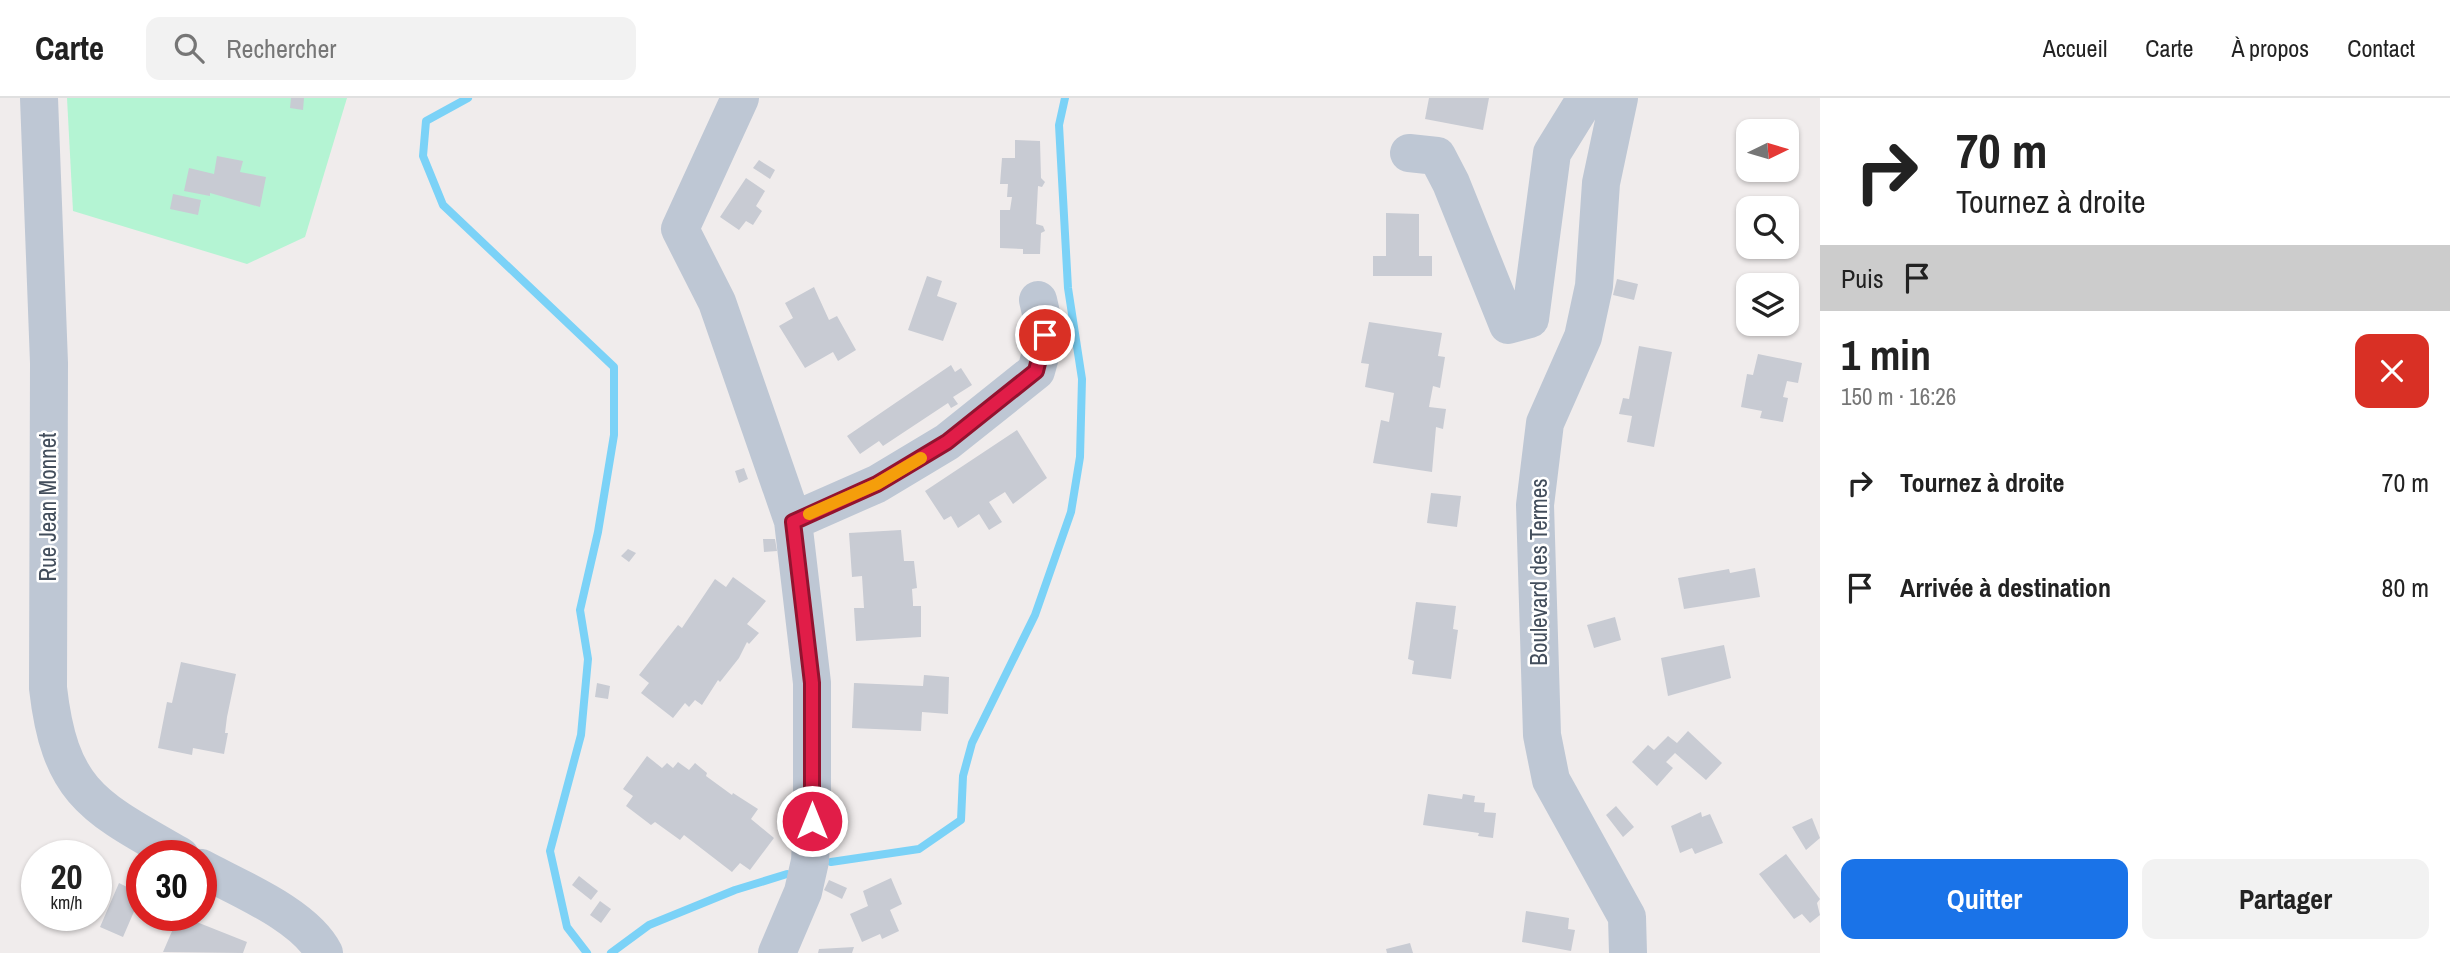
<!DOCTYPE html>
<html lang="fr">
<head>
<meta charset="utf-8">
<style>
  body { margin:0; font-family:"Archivo Narrow",sans-serif; background:#f2f2f2; color:#222; height:100vh; display:flex; flex-direction:column; font-size:26px; white-space:nowrap }
  * { box-sizing:border-box; margin:0 }
  p { font-size:23px; color:#767676 }
  .icon { flex:none; width:38px; height:38px; fill:none; stroke:currentColor; stroke-width:2; stroke-linecap:round; stroke-linejoin:round }
  .map { position:relative; flex:1; overflow:hidden }
  .panel { display:flex; flex-direction:column; background:#fff; width:630px }
  .panel>* { flex:none }
  .top-card { background:#fff; color:#222; overflow:hidden }
  .needle { width:46px; rotate:85deg }
  .controls { position:absolute; left:1736px; top:21px; display:grid; gap:14px }
  .controls a { display:grid; place-items:center; width:63px; height:63px; border-radius:14px; background:#fff; box-shadow:0 2px 5px #0004; font-size:35px }
  .speed { position:absolute; left:21px; top:742px; display:flex; gap:14px; font-size:35px; font-weight:700; text-align:center }
  .speed>* { display:grid; place-content:center; width:91px; height:91px; border-radius:50%; background:#fff; box-shadow:0 2px 5px #0004; line-height:1 }
  .speed small { font-size:18px; font-weight:400 }
  .speed .limit { border:10px solid #d22; background:#fff; color:#111 }
  .pin { position:absolute; display:grid; place-items:center; width:60px; height:60px; color:#fff; margin:-30px; border:4px solid #fff; border-radius:50%; box-shadow:0 2px 7px #0007 }
  .me { position:absolute; width:77px; margin:-38px; rotate:0deg; stroke-linejoin:round; filter:drop-shadow(0 0 5px #0008) }
  .turn { display:flex; align-items:center; gap:24px; height:147px; padding:0 21px; font-size:32px }
  .turn .icon { width:91px; height:91px; stroke-width:2.5 }
  .turn b { display:block; font-size:49px; line-height:60px }
  .then { display:flex; align-items:center; height:66px; padding:0 21px; background:#0003; gap:14px; font-size:26px }
  .round { display:grid; place-items:center; flex:none; width:74px; height:74px; border-radius:14px; background:#f2f2f2 }
  .overview { display:flex; align-items:center; justify-content:space-between; height:119px; padding:0 21px }
  h1 { font-size:42px; font-weight:700; line-height:52px }
  .cta { display:flex; gap:14px; margin-top:auto; padding:14px 21px }
  .cta a { flex:1; height:80px; border-radius:14px; background:#1a73e8; color:#fff; font-size:28px; font-weight:700; line-height:80px; text-align:center }
  .cta a+a { background:#f2f2f2; color:#222 }
  ul { padding:0; list-style:none }
  li { display:flex; align-items:center; gap:21px; height:105px; padding:0 21px }
  li div { flex:1 }
  li b { display:block; font-size:26px }
  li em { font-style:normal }
  header { display:flex; align-items:center; gap:42px; box-sizing:border-box; height:98px; padding:0 35px; background:#fff; border-bottom:2px solid #e0e0e0 }
  header strong { font-size:33px }
  nav { display:flex; gap:38px; margin-inline-start:auto; font-size:24px }
  .search { width:490px; height:63px; background:#f2f2f2; display:flex; align-items:center; gap:18px; box-sizing:border-box; padding:0 24px; border-radius:14px; color:#767676; font-size:26px }
  main { display:flex; flex:1; min-height:0 }
  .map>svg:first-child { display:block }
  .green { fill:#b4f4d3 }
  .lines { fill:none; stroke-linecap:round; stroke-linejoin:round }
  .stream { stroke:#7bd2f7; stroke-width:8 }
  .building { fill:#c8cbd3 }
  .minor { stroke:#bec7d4; stroke-width:38 }
  .route-casing { stroke:#92132f; stroke-width:18 }
  .route { stroke:#e11d48; stroke-width:12 }
  .slow { stroke:#f59e0b; stroke-width:12 }
  .labels { text-anchor:middle; stroke-width:5; stroke-linejoin:round; paint-order:stroke }
  .street-label { font-size:23px; fill:#434e5c; stroke:#fff }
</style>
</head>
<body>
<header>
<strong>Carte</strong>
<div class="search"><svg class="icon" aria-label="search" viewBox="0 0 24 24"><circle cx="10" cy="10" r="6"/><path d="M15 15l6 6"/></svg>Rechercher</div>
<nav><a>Accueil</a><a>Carte</a><a>À propos</a><a>Contact</a></nav>
</header>
<main>
<div class="map">
<svg width="1820" height="855" viewBox="0 0 1820 855">
  <rect width="100%" height="100%" fill="#f0ecec"/>
  <!-- green -->
  <path class="green" d="M67,0H347L305,139L247,166L73,113Z"/>
  <g class="lines">
    <!-- stream -->
    <path class="stream" d="M468,0L426,23L423,58L443,107L614,269V337L598,434L580,512L588,561L581,637L550,753L567,829L587,855
      M831,764L919,751L961,722L963,678L972,645L1035,517L1071,414L1080,359L1082,281L1068,190L1059,27L1065,0
      M611,855L649,827L735,792L787,776"/>
  </g>
  <!-- building -->
  <path class="building" d="M291,0H304L303,12L290,10Z
    M1429,0H1489L1483,32L1425,21Z
    M1015,42L1040,43L1041,80L1045,84L1042,89L1038,88L1036,126L1043,128L1045,133L1041,135L1040,156H1023V151L1000,150V112H1010L1012,99H1007L1008,86H1000L1002,60H1015Z
    M217,58L243,63L240,74L266,79L260,109L210,95V98L184,93L189,70L214,76Z
    M759,62L775,72L770,81L753,70Z
    M746,80L765,93L756,108L762,113L753,127L746,123L739,132L720,119Z
    M173,96L201,102L198,117L170,111Z
    M1386,115L1419,116V158H1432V178H1373V158H1386Z
    M927,178L942,183L937,198L957,205L943,243L908,232Z
    M1617,181L1638,186L1634,202L1613,197Z
    M814,189L829,222L837,218L856,252L838,263L833,254L805,270L779,228L793,220L785,205Z
    M1369,224L1442,235L1438,258L1445,259L1440,290L1433,288L1429,309L1446,311L1443,331L1436,329L1432,374L1373,365L1381,322L1389,324L1394,295L1365,289L1369,266L1361,265Z
    M1639,248L1672,254L1654,349L1627,344L1632,318L1619,316L1623,300L1629,301Z
    M1758,256L1802,265L1798,285L1787,283L1783,299L1788,300L1783,324L1760,320L1762,313L1741,309L1747,276L1753,277Z
    M951,267L955,274L961,270L972,287L953,299L958,306L951,310L948,305L883,348L879,343L860,356L847,338Z
    M1017,332L1047,380L1013,406L1005,394L989,404L1002,424L989,432L979,416L958,430L951,418L944,422L925,393Z
    M744,370L748,381L739,385L735,373Z
    M1431,395L1461,398L1457,429L1427,425Z
    M901,432L904,463H914L917,490L912,491L913,505V508H921V539L856,543L854,510H864L862,478L852,479L849,435Z
    M763,441H775L777,453L764,454Z
    M628,451L636,455L629,464L621,458Z
    M1755,470L1760,499L1684,511L1678,480L1729,471L1730,475Z
    M733,479L766,503L747,526L759,535L749,546L747,544L739,560L720,584L718,582L702,607L695,602L689,609L685,605L673,620L641,595L649,585L639,577L678,527L682,530L715,481L726,489Z
    M1416,504L1456,508L1453,531L1458,532L1451,581L1412,576L1414,563L1408,561Z
    M1615,519L1621,542L1594,550L1587,527Z
    M1724,547L1731,580L1668,598L1661,560Z
    M181,564L236,576L227,619L225,635H228L224,656L193,650L192,657L158,650L167,604L172,605Z
    M924,577L949,579L948,616L922,614L921,633L852,630L854,585L923,588Z
    M597,585L610,588L608,601L595,599Z
    M1688,633L1722,665L1706,682L1675,655L1666,664L1673,670L1657,688L1632,664L1648,647L1654,652L1668,638L1677,645Z
    M647,658L662,670L667,665L673,670L678,664L689,672L695,665L707,675L706,678L732,697L733,695L758,711L751,721L774,740L750,772L740,765L732,774L684,737L680,742L655,724L651,727L626,708L633,698L623,691Z
    M1428,696L1462,701L1463,696L1475,698L1474,704L1485,705L1484,714L1496,715L1493,740L1478,738L1479,735L1423,727Z
    M1616,708L1634,729L1623,739L1606,717Z
    M1701,714L1702,719L1710,716L1723,745L1695,756L1692,750L1680,755L1671,728Z
    M1812,720L1820,740L1806,752L1792,729Z
    M1786,756L1820,801L1817,805L1820,817L1810,825L1802,816L1794,821L1759,776Z
    M579,778L598,793L591,802L572,787Z
    M891,780L902,806L890,812L899,833L882,841L880,836L862,844L850,816L868,808L863,793Z
    M829,782L847,790L842,801L824,792Z
    M119,785L131,791L142,787V795L123,839L100,829Z
    M600,803L611,811L601,825L590,817Z
    M1526,813L1569,820L1568,831L1575,832L1571,853L1522,844Z
    M179,817L247,844L243,855L163,854Z
    M1410,845L1413,855H1387L1386,851Z
    M854,849L852,855H818L819,851Z"/>
  <g class="lines">
    <!-- minor -->
    <path class="minor" d="M39,0L49,265L48,590C60,695 94,709 180,758
      M740,0L680,131L717,204L793,423L812,585V723L810,763L803,794L777,855
      M1619,0L1601,85L1594,188L1583,239L1545,325L1535,407L1542,637L1551,682L1627,819L1628,855
      M1409,55L1437,58L1451,85L1508,227L1530,221L1552,55L1586,0
      M793,423L877,386L947,344L1036,273L1046,237L1038,202
      M201,770C238,790 305,817 324,855"/>
  </g>
  <g class="lines">
    <defs>
      <path id="route" d="M812,723V585L793,424L877,386L947,344L1036,273L1045,237"/>
    </defs>
    <!-- route casing -->
    <use href="#route" class="route-casing"/>
    <!-- route -->
    <use href="#route" class="route"/>
    <!-- slow -->
    <path class="slow" d="M809,416L877,386L921,360"/>
  </g>
  <g class="labels">
    <!-- street labels -->
    <g class="street-label">
      <text transform="translate(48 409) rotate(-90)" y="8">Rue Jean Monnet</text>
      <text transform="translate(1539 474) rotate(-90)" y="8">Boulevard des Termes</text>
    </g>
  </g>
</svg>
<div class="controls">
<a><svg class="needle" viewBox="-14 -14 28 28"><path d="M0-13l5 13h-10z" fill="#e53935"/><path d="M0 13l5-13h-10z" fill="#767676"/></svg></a>
<a><svg class="icon" aria-label="search" viewBox="0 0 24 24"><circle cx="10" cy="10" r="6"/><path d="M15 15l6 6"/></svg></a>
<a><svg class="icon" aria-label="layers" viewBox="0 0 24 24"><path d="M12 4l9 5-9 5-9-5zM3 14l9 5 9-5"/></svg></a>
</div>
<div class="speed"><div>20<small>km/h</small></div><div class="limit">30</div></div>
<div class="pin" style="left:1045px;top:237px;background:#d93025"><svg class="icon" aria-label="arrive" viewBox="0 0 24 24"><path d="M6 21V4h12l-3 4 3 4H6"/></svg></div>
<svg class="me" style="left:812px;top:723px" viewBox="-20 -20 40 40"><circle r="17" fill="#e11d48" stroke="#fff" stroke-width="3"/><path d="M0-11L8 9 0 5-8 9z" fill="#fff"/></svg>
</div>
<section class="panel">
<div class="top-card">
<div class="turn"><svg class="icon" aria-label="right" viewBox="0 0 24 24"><path d="M7 20v-9h11M14 6l5 5-5 5"/></svg><div><b>70 m</b>Tournez à droite</div></div>
<div class="then">Puis<svg class="icon" aria-label="arrive" viewBox="0 0 24 24"><path d="M6 21V4h12l-3 4 3 4H6"/></svg></div>
</div>
<div class="overview"><div><h1>1 min</h1><p>150 m · 16:26</p></div><a class="round" style="background:#d93025;color:#fff"><svg class="icon" aria-label="close" viewBox="0 0 24 24"><path d="M6 6l12 12M18 6L6 18"/></svg></a></div>
<ul>
<li><svg class="icon" aria-label="right" viewBox="0 0 24 24"><path d="M7 20v-9h11M14 6l5 5-5 5"/></svg><div><b>Tournez à droite</b></div><em>70 m</em></li>
<li><svg class="icon" aria-label="arrive" viewBox="0 0 24 24"><path d="M6 21V4h12l-3 4 3 4H6"/></svg><div><b>Arrivée à destination</b></div><em>80 m</em></li>
</ul>
<div class="cta"><a>Quitter</a><a>Partager</a></div>
</section>
</main>
</body>
</html>
